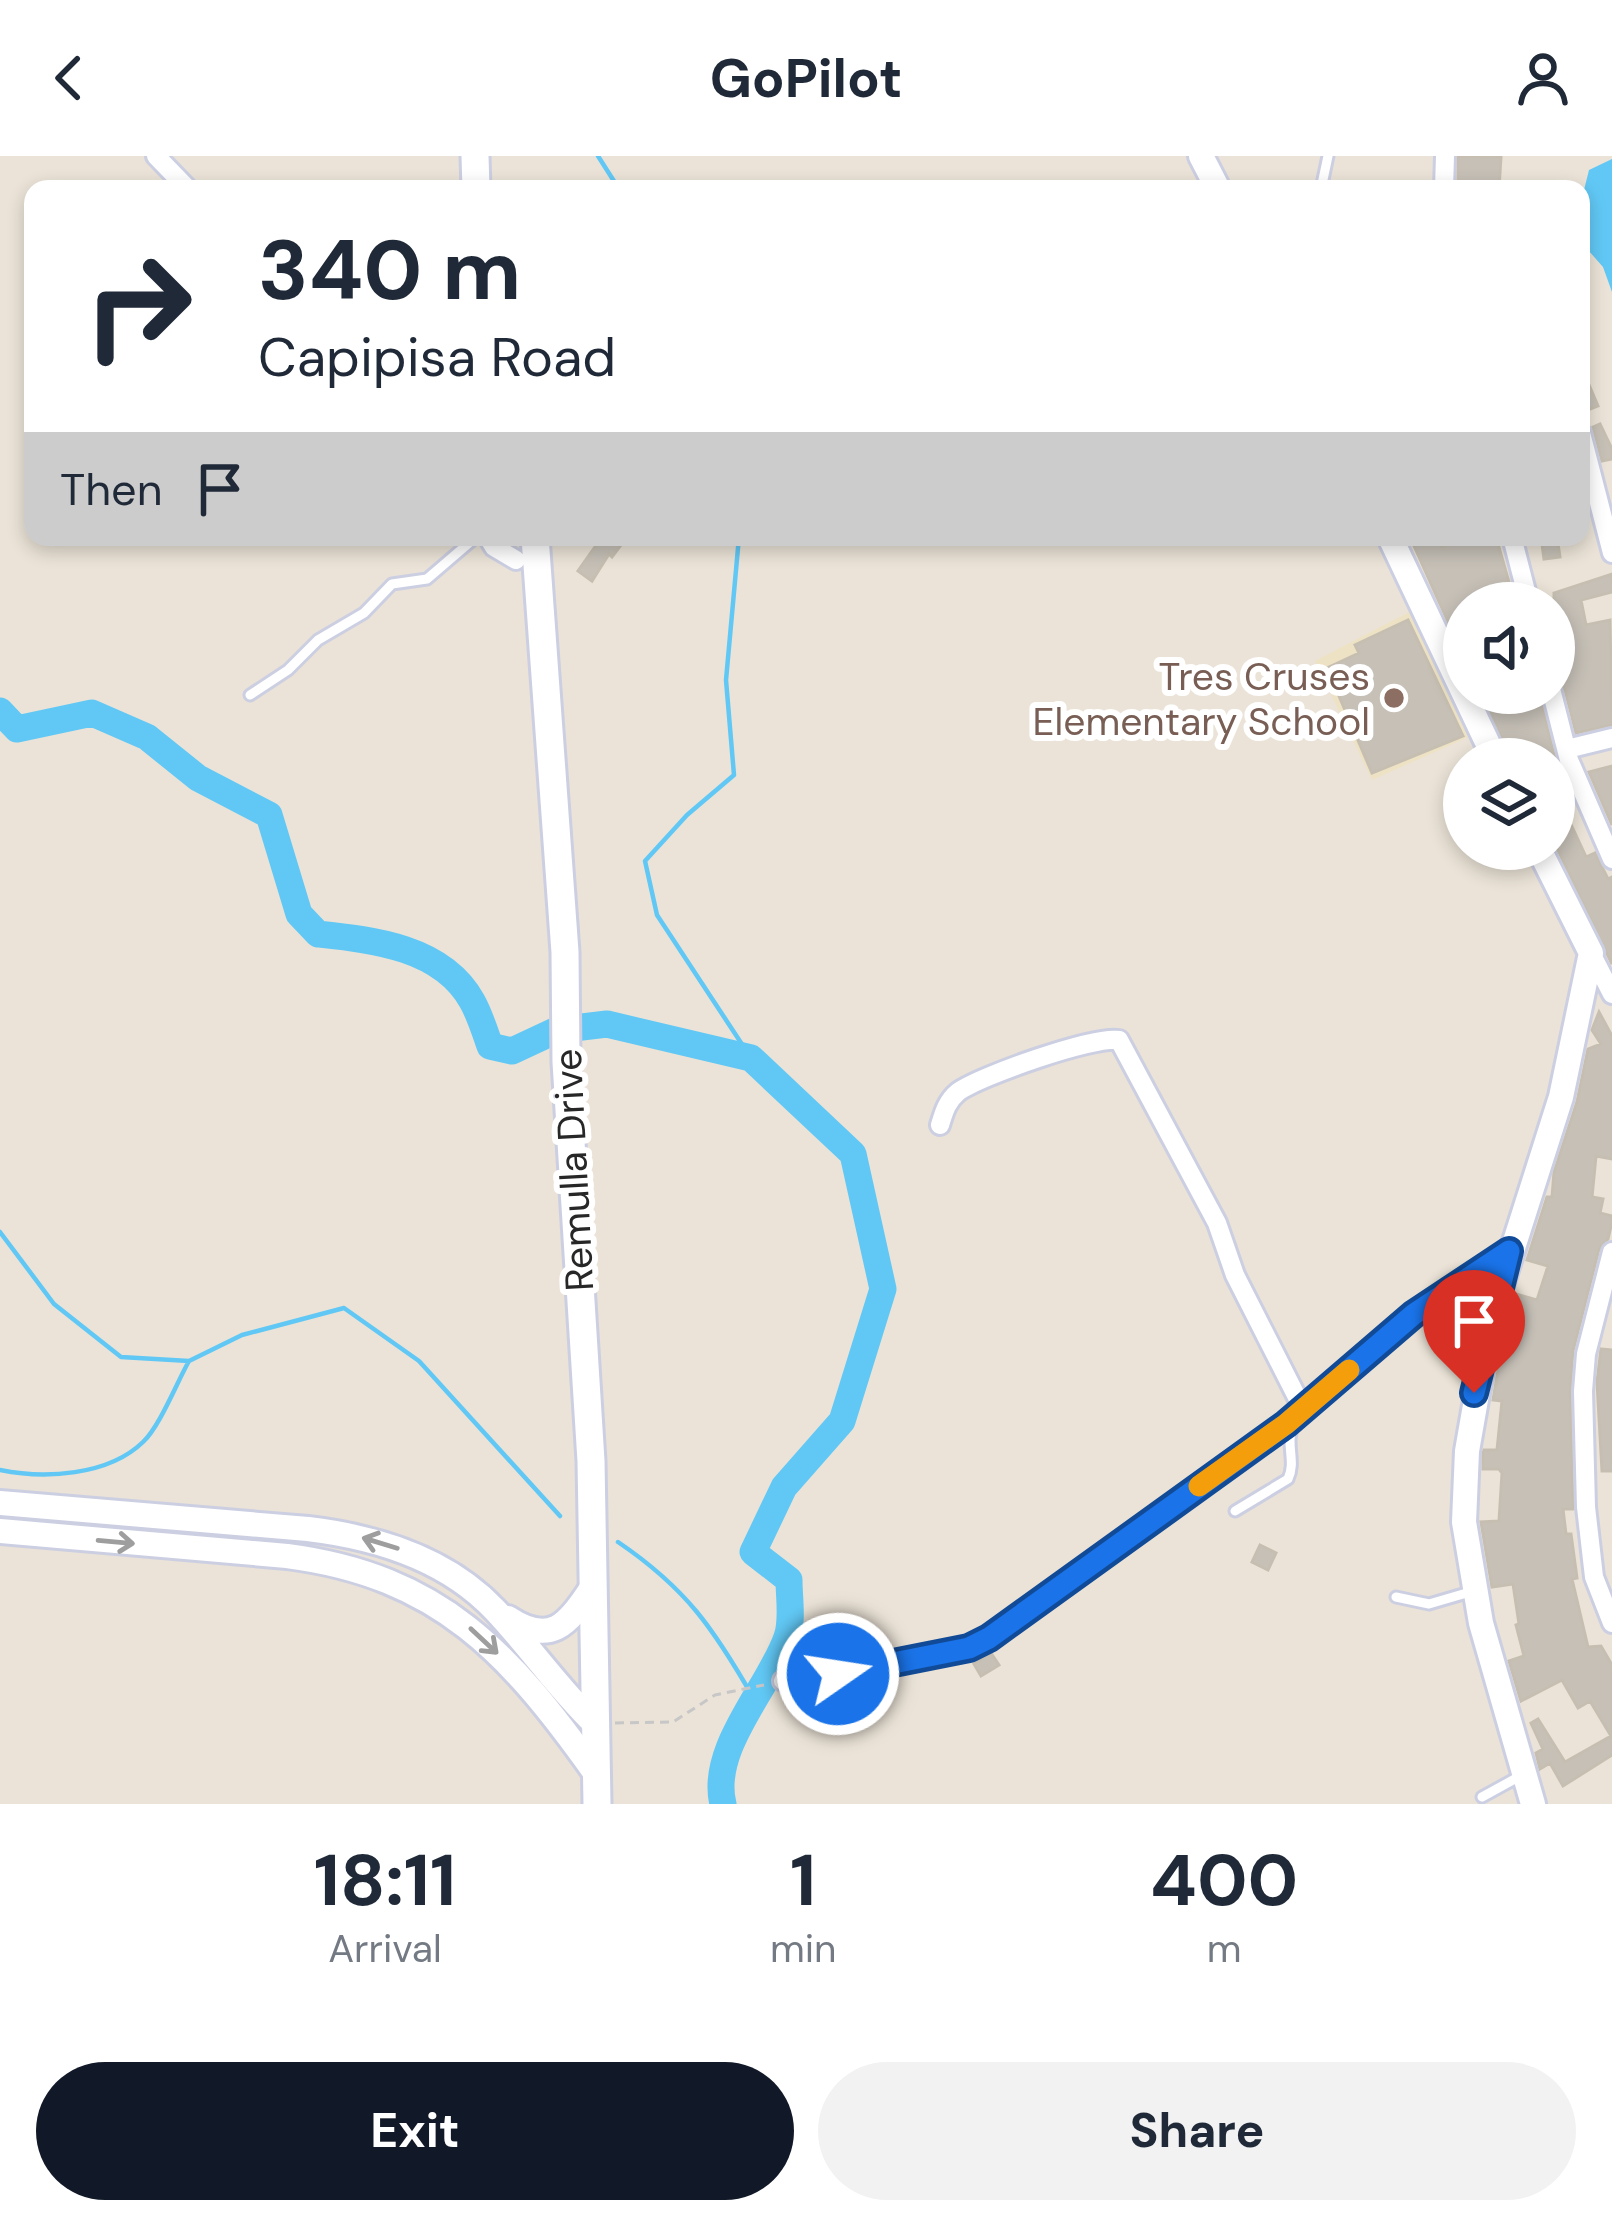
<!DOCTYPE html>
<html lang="en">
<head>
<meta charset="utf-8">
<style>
  body { margin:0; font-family:"DM Sans",sans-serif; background:#f2f2f3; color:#1f2937; height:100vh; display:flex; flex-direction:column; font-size:45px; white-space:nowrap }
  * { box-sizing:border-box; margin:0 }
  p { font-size:39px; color:#747a83 }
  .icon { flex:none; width:66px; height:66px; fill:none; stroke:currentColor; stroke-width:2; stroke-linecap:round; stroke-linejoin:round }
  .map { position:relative; height:1648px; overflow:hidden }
  .sheet { display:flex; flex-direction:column; background:#fff; flex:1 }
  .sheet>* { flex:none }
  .hud { position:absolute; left:24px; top:24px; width:1566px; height:366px; border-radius:24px; box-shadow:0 6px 18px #0003; background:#fff; color:#1f2937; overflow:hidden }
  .tools { position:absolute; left:1443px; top:426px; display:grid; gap:24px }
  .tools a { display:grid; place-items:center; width:132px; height:132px; border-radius:50%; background:#fff; box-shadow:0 6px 18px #0003; font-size:60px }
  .pin { position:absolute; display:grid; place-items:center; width:102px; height:102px; color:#fff; margin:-123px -51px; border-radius:50% 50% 50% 0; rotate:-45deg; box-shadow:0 0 12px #0007 }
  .pin .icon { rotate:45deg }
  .me { position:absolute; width:132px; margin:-66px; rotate:77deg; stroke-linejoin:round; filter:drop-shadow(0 0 9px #0008) }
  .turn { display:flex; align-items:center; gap:42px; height:252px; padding:0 36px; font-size:54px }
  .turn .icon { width:156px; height:156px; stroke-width:2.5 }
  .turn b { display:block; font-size:84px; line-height:102px }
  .then { display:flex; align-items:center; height:114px; padding:0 36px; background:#0003; gap:24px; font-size:45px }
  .eta { display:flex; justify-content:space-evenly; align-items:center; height:204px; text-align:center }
  .eta b { font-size:72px; font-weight:700; line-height:84px }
  .action { display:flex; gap:24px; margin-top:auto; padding:24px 36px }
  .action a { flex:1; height:138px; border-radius:72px; background:#111827; color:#fff; font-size:48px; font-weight:700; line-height:138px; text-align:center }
  .action a+a { background:#f2f2f3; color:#1f2937 }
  header { display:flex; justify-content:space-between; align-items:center; height:156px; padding:0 36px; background:#fff; font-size:54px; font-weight:700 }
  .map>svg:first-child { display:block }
  .education { fill:#eee2c4 }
  .water { fill:#61c8f5 }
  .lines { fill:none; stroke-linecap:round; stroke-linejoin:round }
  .stream { stroke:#61c8f5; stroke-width:4.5 }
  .river { stroke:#61c8f5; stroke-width:27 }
  .building { fill:#c6c0b7; stroke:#c6bfb1; stroke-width:3 }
  .service-casing { stroke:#cccfe2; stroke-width:15 }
  .minor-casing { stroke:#cccfe2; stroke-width:24 }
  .tertiary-casing { stroke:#cccfe2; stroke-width:30 }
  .secondary-casing { stroke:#cccfe2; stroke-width:33 }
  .path { stroke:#c7c7c7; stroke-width:3; stroke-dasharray:9 6; stroke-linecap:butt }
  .service { stroke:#fff; stroke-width:9 }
  .minor { stroke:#fff; stroke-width:18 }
  .tertiary { stroke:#fff; stroke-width:24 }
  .secondary { stroke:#fff; stroke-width:27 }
  .oneway { stroke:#9e9e9e }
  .route-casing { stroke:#114b97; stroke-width:30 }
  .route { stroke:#1a73e8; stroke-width:21 }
  .slow { stroke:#f59e0b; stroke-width:21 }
  .education-dot { fill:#8d6e63; stroke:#fff; stroke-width:4.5 }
  .labels { text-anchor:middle; stroke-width:12; stroke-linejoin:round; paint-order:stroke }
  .education-label { font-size:39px; fill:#785e54; stroke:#fff; text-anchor:end }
  .street-label { font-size:39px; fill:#272727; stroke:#fff }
</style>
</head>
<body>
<header><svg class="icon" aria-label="back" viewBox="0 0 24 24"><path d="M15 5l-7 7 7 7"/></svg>GoPilot<svg class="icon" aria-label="person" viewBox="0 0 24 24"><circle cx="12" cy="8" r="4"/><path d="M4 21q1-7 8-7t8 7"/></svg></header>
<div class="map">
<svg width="1612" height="1648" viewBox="0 0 1612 1648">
  <rect width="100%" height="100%" fill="#ebe3d7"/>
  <!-- education -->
  <path class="education" d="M1411,455L1473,579L1372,624L1315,505Z"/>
  <!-- water -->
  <path class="water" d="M1612,3V136L1603,111L1581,86V46L1589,14Z"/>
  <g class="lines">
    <!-- stream -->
    <path class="stream" d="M598,0L619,33
      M739,381L726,524L734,619L687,659L645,705L657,759L751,902
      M0,1076L54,1148L121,1201L189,1205L242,1179L344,1152L419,1205L560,1360
      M0,1314C44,1323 108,1320 143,1286C160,1270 177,1226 189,1205
      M618,1386C686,1432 714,1473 754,1543"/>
    <!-- river -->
    <path class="river" d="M0,555L17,573L92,557L147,581L198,622L269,659L299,758L318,778C373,784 442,791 472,845C480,859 485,876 490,890L512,895L557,874L607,868L751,902L853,998L883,1133L842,1265L784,1331L753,1396L789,1424C789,1442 793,1465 787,1481C770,1531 709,1592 723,1648"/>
  </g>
  <!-- building -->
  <path class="building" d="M1458,0L1501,1L1499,33L1458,30Z
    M1581,210L1598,250L1585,255L1581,246Z
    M1600,268L1612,293V303L1602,305L1593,271Z
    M602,381H627L612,401L609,398L592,425L578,415Z
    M1410,381H1438L1442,391L1464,381H1496L1515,447H1464V475L1454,479Z
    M1541,381H1557L1560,401L1544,403Z
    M1612,418V436L1581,444L1586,469L1610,464L1612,569L1576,577L1565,534L1556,524L1554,513V437Z
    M1408,464L1463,580L1372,617L1327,512L1359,497L1355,489Z
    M1482,537H1539L1555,603H1511Z
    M1612,610V669L1589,616Z
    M1554,632L1586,701L1595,697L1608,723L1612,721V808L1554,686Z
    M1599,856L1612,880V1003L1596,1000L1592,1041L1603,1043L1600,1057L1612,1060V1066L1608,1083L1599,1093L1573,1195L1570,1235L1573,1353H1563L1566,1378H1571L1577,1422L1572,1423L1588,1491L1601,1490L1612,1509V1599L1563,1630L1550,1607L1540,1613L1536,1597L1543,1593L1531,1567L1538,1563L1565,1606L1611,1580L1590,1545L1578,1552L1562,1524L1521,1545L1509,1505L1524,1500L1516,1469L1519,1468L1513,1428L1492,1431L1481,1366L1499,1365L1502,1317L1499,1313H1483V1297L1484,1294H1497L1502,1245L1493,1244L1506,1168L1516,1138L1537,1144L1548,1110L1527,1104L1547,1041H1552L1554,1016L1577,946L1588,893L1601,888L1592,874Z
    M1601,1193L1612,1194V1315H1602L1597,1226Z
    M1260,1389L1276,1397L1268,1414L1252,1406Z
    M991,1497L999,1509L981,1520L974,1508Z"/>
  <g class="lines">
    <defs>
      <path id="service" d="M1321,33L1328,0
        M250,539L288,514L318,484L364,457L392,428L427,423L476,381
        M1235,1355L1288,1323C1297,1304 1284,1288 1294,1268
        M1396,1441L1429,1448L1470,1436
        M1482,1641L1522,1619"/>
      <path id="minor" d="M156,0L188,33
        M1444,33L1445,0
        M1581,277L1612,397
        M488,381L494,391L516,404
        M1512,381L1529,447
        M1552,537L1569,604L1612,703
        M1567,593L1612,582
        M1591,797L1612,838
        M940,969C944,956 947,945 958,936C980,920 1093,880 1119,884L1217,1067L1235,1119L1303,1253
        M1612,1096L1586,1198L1583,1235L1586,1351L1594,1421L1612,1467
        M783,1525L809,1530L838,1518L969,1492L989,1482L1286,1268L1414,1158L1509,1095"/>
      <path id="tertiary" d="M1201,0L1218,33
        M1390,381L1495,603
        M0,1347L308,1373C375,1381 447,1403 495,1454C529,1490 558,1532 594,1567
        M0,1375L287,1400C440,1420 510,1497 596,1618
        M508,1462C550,1490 568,1469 591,1433
        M1533,1648L1481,1467L1464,1366L1467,1295L1490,1164L1561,941L1591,797L1539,693"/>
      <path id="secondary" d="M475,0L476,33
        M535,381L565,796L566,906L591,1305L597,1648"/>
    </defs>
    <!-- service casing -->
    <use href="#service" class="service-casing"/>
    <!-- minor casing -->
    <use href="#minor" class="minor-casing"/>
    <!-- tertiary casing -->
    <use href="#tertiary" class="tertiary-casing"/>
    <!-- secondary casing -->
    <use href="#secondary" class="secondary-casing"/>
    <!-- path -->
    <path class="path" d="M615,1567L673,1566L715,1539L764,1529"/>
    <!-- service -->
    <use href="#service" class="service"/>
    <!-- minor -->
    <use href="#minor" class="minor"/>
    <!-- tertiary -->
    <use href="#tertiary" class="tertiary"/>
    <!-- secondary -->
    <use href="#secondary" class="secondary"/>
  </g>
  <!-- one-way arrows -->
  <defs><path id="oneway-shaft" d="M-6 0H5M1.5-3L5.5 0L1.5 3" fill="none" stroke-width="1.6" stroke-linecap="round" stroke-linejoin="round" transform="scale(3)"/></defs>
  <g class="oneway">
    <use href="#oneway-shaft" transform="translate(116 1386) rotate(5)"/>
    <use href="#oneway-shaft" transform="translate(380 1387) rotate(-163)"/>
    <use href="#oneway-shaft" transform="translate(484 1485) rotate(43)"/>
  </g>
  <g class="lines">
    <defs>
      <path id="route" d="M838,1518L969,1492L989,1482L1286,1268L1414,1158L1509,1095L1474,1237"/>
    </defs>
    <!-- route casing -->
    <use href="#route" class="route-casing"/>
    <!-- route -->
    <use href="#route" class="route"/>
    <!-- slow -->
    <path class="slow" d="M1199,1330L1286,1268L1349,1214"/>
  </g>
  <!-- markers -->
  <circle class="education-dot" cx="1394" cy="542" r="12"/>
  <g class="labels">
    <!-- education labels -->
    <g class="education-label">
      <text x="1370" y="534">Tres Cruses<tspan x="1370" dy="45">Elementary School</tspan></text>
    </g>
    <!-- street labels -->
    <g class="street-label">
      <text transform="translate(573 1014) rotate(-93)" y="14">Remulla Drive</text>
    </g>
  </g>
</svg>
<div class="tools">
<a><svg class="icon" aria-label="sound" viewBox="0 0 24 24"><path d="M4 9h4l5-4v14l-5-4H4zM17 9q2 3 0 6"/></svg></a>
<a><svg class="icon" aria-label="layers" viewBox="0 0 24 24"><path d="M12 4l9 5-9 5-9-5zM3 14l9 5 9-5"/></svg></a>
</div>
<div class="pin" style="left:1474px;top:1237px;background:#d93025"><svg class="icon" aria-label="arrive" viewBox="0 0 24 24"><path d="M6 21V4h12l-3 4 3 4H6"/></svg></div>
<svg class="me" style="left:838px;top:1518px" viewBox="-20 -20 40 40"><circle r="17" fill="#1a73e8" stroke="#fff" stroke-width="3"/><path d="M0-11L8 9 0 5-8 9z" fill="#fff"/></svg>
<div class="hud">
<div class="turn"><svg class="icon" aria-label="right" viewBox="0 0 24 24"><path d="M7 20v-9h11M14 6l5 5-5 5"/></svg><div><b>340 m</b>Capipisa Road</div></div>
<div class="then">Then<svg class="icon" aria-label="arrive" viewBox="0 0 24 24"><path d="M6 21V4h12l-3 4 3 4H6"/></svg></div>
</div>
</div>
<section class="sheet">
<div class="eta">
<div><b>18:11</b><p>Arrival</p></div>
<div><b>1</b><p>min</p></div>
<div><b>400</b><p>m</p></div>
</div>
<div class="action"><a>Exit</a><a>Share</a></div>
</section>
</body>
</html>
